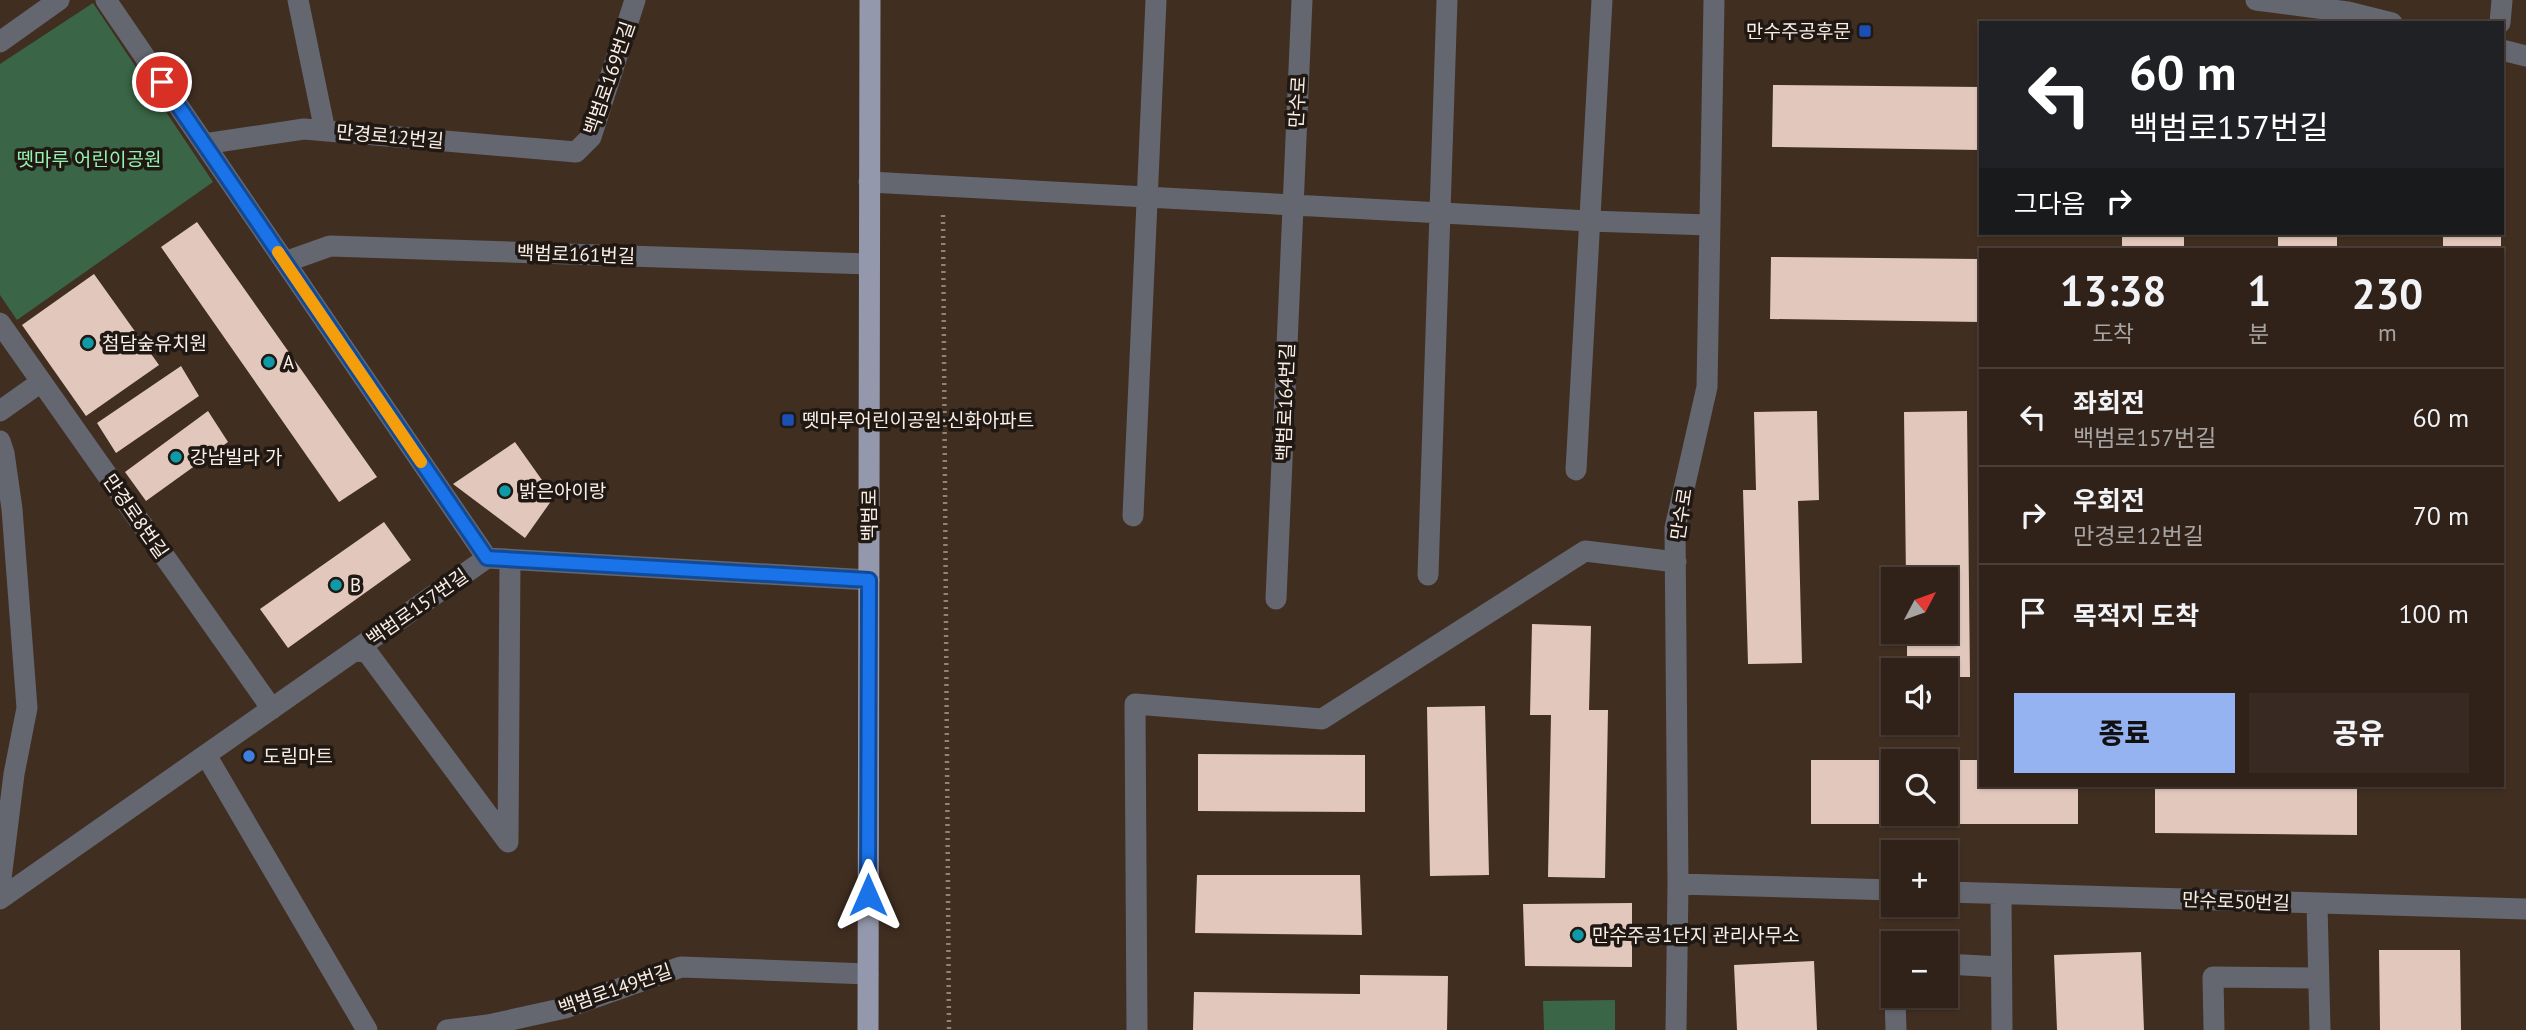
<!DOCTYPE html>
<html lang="ko">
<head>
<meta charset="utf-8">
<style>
  body { margin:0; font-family:"PT Sans","Noto Sans KR",sans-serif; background:#382a22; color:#f1f3f6; height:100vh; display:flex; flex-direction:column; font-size:26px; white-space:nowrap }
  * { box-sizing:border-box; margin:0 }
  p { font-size:23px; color:#a8a4a2 }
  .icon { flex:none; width:38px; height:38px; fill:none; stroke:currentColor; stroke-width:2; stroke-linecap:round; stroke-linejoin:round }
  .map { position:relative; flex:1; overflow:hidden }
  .drawer { position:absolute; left:1979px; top:248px; width:525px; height:539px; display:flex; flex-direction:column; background:#302219; border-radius:0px; box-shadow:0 2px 5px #0004,0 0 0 2px #4b3f38 }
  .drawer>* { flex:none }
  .banner { position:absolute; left:1979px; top:21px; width:525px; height:214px; border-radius:0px; box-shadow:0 2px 5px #0004,0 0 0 2px #4b3f38; background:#202124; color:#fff; overflow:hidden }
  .needle { width:46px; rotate:49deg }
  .buttons { position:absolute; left:1881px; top:567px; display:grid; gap:14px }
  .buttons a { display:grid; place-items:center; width:77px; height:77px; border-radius:0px; background:#302219; box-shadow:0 2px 5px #0004,0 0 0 2px #4b3f38; font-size:35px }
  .pin { position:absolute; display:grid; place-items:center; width:60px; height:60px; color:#fff; margin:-30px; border:4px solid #fff; border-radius:50%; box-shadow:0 2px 7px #0007 }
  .me { position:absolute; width:77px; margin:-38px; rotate:0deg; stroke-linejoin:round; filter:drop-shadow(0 0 5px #0008) }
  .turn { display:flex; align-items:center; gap:24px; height:147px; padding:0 35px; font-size:32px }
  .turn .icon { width:91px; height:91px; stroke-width:2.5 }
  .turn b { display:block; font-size:49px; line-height:60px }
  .then { display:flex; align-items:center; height:66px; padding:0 35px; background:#0003; gap:14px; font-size:26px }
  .eta { display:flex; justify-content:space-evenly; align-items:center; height:119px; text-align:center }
  .eta b { font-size:42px; font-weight:800; line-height:49px }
  .button { display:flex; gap:14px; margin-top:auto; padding:14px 35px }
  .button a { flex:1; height:80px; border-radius:0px; background:#95b2f1; color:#111; font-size:28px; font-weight:800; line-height:80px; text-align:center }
  .button a+a { background:#382a22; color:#f1f3f6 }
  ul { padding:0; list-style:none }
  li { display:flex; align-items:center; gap:21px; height:98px; padding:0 35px; border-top:2px solid #4b3f38 }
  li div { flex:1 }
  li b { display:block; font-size:26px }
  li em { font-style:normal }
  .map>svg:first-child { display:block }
  .green { fill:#3a6546 }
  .building { fill:#e2c7bd }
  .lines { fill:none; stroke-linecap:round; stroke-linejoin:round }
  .path { stroke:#928378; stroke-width:4.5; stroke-dasharray:2 5; stroke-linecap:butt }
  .minor { stroke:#646670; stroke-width:21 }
  .major { stroke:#9498ac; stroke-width:21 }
  .route-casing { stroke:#114b97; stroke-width:18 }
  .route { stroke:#1a73e8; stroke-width:12 }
  .slow { stroke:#f59e0b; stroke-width:12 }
  .transit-dot { fill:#1a4fb4; stroke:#201813; stroke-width:2.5 }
  .culture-dot { fill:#0f9aa8; stroke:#201813; stroke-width:2.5 }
  .shop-dot { fill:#3f7fe0; stroke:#201813; stroke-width:2.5 }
  .labels { text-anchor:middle; stroke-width:7; stroke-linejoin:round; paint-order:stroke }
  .poi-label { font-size:19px; fill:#faeee6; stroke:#201813; text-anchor:start }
  .street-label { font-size:19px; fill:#faeee6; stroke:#201813 }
  .park-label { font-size:19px; fill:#94f2af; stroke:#201813 }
</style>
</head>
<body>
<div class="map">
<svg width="2526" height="1030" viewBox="0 0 2526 1030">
  <rect width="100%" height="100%" fill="#402e21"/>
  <!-- green -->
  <path class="green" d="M93,3L213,182L17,320L0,295V64Z
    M1615,1000V1030H1544L1543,1001Z"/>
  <!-- building -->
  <path class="building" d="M1773,85L1981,87V150L1772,147Z
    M197,222L377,477L339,502L161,247Z
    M2122,233H2184V250H2122Z
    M2278,233H2337V250H2278Z
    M2443,233H2501V250H2443Z
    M1771,257L1981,259V322L1770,319Z
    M94,274L159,365L86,416L22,325Z
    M181,366L199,396L116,453L97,423Z
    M208,411L228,442L146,501L125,472Z
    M1817,411L1819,500L1798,501L1802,663L1748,664L1743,490H1756L1754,412Z
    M1967,411L1970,677H1946V670H1907V632H1946V579H1906L1904,412Z
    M515,442L554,497L525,538L453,484Z
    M384,522L411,560L288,648L260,609Z
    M1532,624L1591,626L1589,710H1608L1605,878L1548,877L1551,715H1530Z
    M1485,706L1489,875L1430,876L1427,707Z
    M1198,754L1365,755V812L1198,811Z
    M1811,760H1894V814H1946V760H1981V786H2078V824H1811Z
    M2155,786H2357V835L2155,833Z
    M1197,875H1360L1362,935L1195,933Z
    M1632,903V967L1525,966L1523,904Z
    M2379,950H2460L2461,1030H2380Z
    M2141,952L2144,1030H2057L2054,955Z
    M1814,961L1817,1030H1737L1734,965Z
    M1360,975L1448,976L1447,1030H1193L1194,992L1360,994Z"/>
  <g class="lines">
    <!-- path -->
    <path class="path" d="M943,215L949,1030"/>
    <!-- minor -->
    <path class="minor" d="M106,0L487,558
      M298,0L325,131
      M2256,0L2348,12L2392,23
      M2500,23L2502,0
      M0,42L59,0
      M2502,50L2526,56
      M204,144L304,129L576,152L591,137L635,0
      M869,182L1589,221L1709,225
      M285,262L330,246L869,264
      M0,323L272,709
      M0,411L41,382
      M0,441L4,453L12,509L27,708L14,774L0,887
      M1576,470L1602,0
      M1133,516L1156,0
      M1428,575L1447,0
      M1276,599L1302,0
      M355,651L367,652L508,842L510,560
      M206,755L367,1030
      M1678,884L1894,890
      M1946,892L2526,909
      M2001,894L2002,1030
      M0,899L487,558L869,580
      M2317,903L2320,1030
      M1946,964L2001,967
      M1895,996L1896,1030
      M447,1030L488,1025L565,1008L681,967L868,974
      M1137,1030L1135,704L1322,719L1585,551L1676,562
      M1676,1030L1678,884L1675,528L1707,387L1714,0
      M2214,1030L2213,977L2318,978"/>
    <!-- major -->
    <path class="major" d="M868,1030L870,0"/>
  </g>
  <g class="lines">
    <defs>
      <path id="route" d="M162,82L487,558L869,580L868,895"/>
    </defs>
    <!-- route casing -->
    <use href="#route" class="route-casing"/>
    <!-- route -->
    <use href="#route" class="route"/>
    <!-- slow -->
    <path class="slow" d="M278,252L421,462"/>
  </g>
  <!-- markers -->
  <g class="transit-dot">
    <rect x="1858" y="24" width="14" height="14" rx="3.5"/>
    <rect x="781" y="413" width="14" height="14" rx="3.5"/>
  </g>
  <g class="culture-dot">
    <circle cx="88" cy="343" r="7"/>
    <circle cx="269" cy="362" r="7"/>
    <circle cx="176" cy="457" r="7"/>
    <circle cx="505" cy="491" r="7"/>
    <circle cx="336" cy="585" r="7"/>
    <circle cx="1578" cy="935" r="7"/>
  </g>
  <circle class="shop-dot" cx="249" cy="756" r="7"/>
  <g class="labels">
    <!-- poi labels -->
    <g class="poi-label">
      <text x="1851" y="38" text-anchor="end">만수주공후문</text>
      <text x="102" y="350">첨담숲유치원</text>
      <text x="283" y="369">A</text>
      <text x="802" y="427">뗏마루어린이공원·신화아파트</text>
      <text x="190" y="464">강남빌라 가</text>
      <text x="519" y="498">밝은아이랑</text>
      <text x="350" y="592">B</text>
      <text x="263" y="763">도림마트</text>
      <text x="1592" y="942">만수주공1단지 관리사무소</text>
    </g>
    <!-- street labels -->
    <g class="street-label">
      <text transform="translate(609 78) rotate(-71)" y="7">백범로169번길</text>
      <text transform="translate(1297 102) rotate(-87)" y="7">만수로</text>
      <text transform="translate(390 136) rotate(5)" y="7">만경로12번길</text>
      <text transform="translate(576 254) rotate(2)" y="7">백범로161번길</text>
      <text transform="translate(1285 402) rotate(-88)" y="7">백범로164번길</text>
      <text transform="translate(1681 514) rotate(-81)" y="7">만수로</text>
      <text transform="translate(869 515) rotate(-90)" y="7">백범로</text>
      <text transform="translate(136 516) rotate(55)" y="7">만경로8번길</text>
      <text transform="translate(417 607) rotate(-35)" y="7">백범로157번길</text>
      <text transform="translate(2236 901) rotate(2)" y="7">만수로50번길</text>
      <text transform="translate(615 989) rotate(-19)" y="7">백범로149번길</text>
    </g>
    <!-- park labels -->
    <g class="park-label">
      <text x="89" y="166">뗏마루 어린이공원</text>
    </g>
  </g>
</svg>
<div class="buttons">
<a><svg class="needle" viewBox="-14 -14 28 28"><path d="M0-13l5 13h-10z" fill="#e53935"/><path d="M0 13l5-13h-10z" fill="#a8a4a2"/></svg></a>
<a><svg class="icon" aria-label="sound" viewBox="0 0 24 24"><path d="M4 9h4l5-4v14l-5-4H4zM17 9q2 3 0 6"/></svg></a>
<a><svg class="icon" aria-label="search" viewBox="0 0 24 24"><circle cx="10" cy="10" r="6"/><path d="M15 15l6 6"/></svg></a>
<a>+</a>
<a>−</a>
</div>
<div class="pin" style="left:162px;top:82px;background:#d93025"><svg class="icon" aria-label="arrive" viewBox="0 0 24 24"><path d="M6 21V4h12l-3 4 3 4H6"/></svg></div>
<svg class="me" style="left:868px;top:895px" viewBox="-20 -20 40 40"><path d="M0-17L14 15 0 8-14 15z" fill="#1a73e8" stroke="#fff" stroke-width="4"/></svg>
<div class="banner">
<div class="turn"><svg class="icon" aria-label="left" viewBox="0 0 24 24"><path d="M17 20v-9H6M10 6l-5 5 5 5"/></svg><div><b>60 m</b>백범로157번길</div></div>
<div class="then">그다음<svg class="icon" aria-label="right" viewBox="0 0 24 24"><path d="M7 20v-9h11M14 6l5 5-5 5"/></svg></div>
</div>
<section class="drawer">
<div class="eta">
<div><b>13:38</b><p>도착</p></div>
<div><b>1</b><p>분</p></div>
<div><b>230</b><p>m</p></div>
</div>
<ul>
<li><svg class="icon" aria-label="left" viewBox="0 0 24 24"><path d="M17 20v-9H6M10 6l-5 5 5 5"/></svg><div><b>좌회전</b><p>백범로157번길</p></div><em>60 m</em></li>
<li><svg class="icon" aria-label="right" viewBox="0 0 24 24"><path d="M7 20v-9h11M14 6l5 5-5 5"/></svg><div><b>우회전</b><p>만경로12번길</p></div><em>70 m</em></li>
<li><svg class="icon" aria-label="arrive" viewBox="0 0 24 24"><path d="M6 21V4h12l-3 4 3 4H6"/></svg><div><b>목적지 도착</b></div><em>100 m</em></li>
</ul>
<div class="button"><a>종료</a><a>공유</a></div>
</section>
</div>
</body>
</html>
